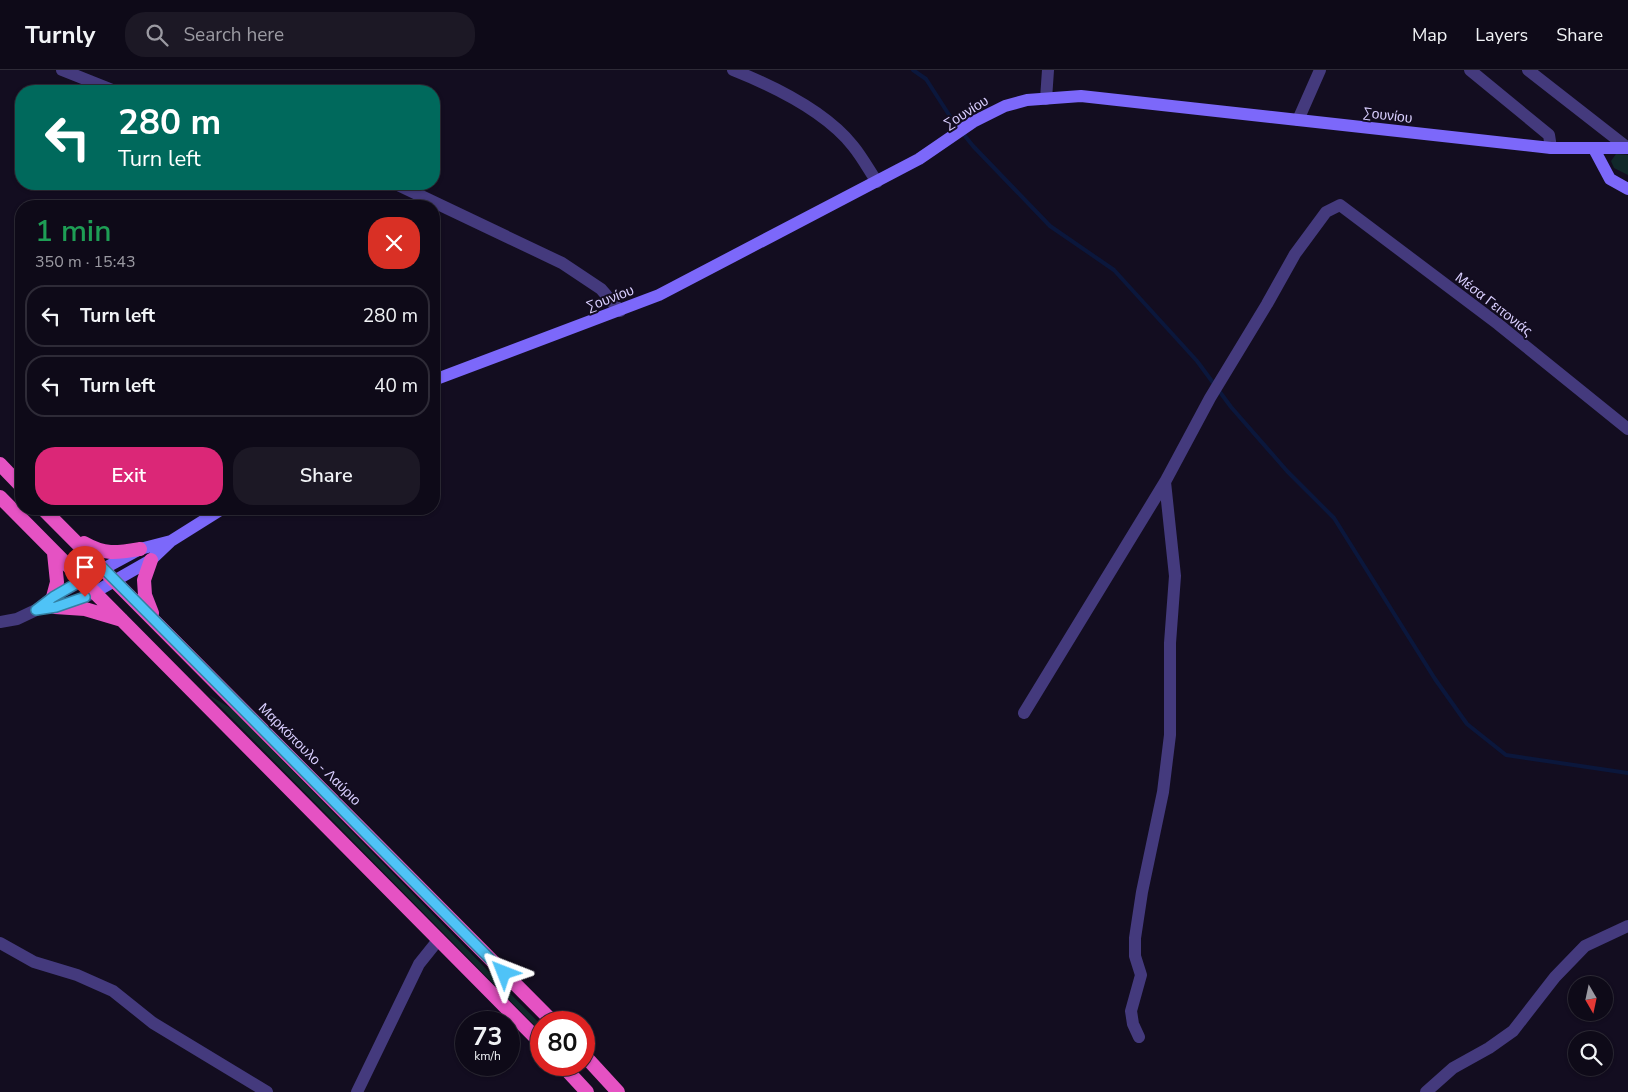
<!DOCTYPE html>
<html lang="en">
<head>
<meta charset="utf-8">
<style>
  body { margin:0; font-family:"Nunito Sans",sans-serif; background:#1c1825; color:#f1f3f6; height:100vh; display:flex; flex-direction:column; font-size:19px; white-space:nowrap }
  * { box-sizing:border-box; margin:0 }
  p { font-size:16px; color:#9b9aa2 }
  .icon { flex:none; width:28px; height:28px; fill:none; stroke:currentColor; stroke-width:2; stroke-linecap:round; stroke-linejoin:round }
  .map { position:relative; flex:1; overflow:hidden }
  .side { position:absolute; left:15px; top:130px; width:425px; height:315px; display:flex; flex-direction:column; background:#0e0a18; border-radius:20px; box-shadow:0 1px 4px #0004,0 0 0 1px #2e2b37 }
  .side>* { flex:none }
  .banner { position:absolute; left:15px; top:15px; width:425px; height:105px; border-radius:20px; box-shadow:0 1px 4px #0004,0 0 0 1px #2e2b37; background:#00695c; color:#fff; overflow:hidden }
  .needle { width:32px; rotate:171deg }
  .fabs { position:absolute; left:1568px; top:906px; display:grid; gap:10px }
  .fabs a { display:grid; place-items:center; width:45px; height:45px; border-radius:50%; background:#0e0a18; box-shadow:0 1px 4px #0004,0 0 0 1px #2e2b37; font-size:25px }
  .speed { position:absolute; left:455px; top:941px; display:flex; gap:10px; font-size:25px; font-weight:700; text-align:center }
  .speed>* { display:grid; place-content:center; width:65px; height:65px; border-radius:50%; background:#0e0a18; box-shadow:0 1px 4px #0004,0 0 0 1px #2e2b37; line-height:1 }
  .speed small { font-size:12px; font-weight:400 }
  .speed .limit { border:8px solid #d22; background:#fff; color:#111 }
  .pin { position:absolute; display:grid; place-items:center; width:42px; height:42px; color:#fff; margin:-51px -21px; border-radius:50% 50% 50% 0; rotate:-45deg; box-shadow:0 0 5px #0007 }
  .pin .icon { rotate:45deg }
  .me { position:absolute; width:55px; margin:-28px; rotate:315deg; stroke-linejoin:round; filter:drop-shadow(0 0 4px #0008) }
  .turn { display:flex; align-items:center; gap:18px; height:105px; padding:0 20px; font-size:22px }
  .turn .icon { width:65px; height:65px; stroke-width:2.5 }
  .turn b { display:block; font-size:35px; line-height:42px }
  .round { display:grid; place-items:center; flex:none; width:52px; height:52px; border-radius:20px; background:#1c1825 }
  .summary { display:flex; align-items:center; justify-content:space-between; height:85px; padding:0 20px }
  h1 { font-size:30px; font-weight:600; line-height:38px; color:#1e9e55 }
  .primary-button { display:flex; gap:10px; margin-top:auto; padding:10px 20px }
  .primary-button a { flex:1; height:58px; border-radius:20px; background:#db2777; color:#fff; font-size:20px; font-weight:600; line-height:58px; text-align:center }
  .primary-button a+a { background:#1c1825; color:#f1f3f6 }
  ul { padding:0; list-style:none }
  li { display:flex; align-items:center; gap:15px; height:62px; margin:0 10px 8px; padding:0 10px; border:2px solid #2e2b37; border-radius:20px }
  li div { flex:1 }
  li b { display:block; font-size:19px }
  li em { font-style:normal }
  header { display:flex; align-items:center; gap:30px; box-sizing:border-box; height:70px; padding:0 25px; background:#0e0a18; border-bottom:1px solid #2e2b37 }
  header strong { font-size:24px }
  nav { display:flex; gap:28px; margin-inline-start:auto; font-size:18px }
  .search { width:350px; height:45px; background:#1c1825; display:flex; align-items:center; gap:12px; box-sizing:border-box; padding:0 18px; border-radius:20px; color:#9b9aa2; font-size:19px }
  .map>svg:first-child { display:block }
  .green { fill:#11282a }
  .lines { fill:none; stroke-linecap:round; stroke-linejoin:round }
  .stream { stroke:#0b173c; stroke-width:4 }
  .minor { stroke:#443a7d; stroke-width:12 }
  .tertiary { stroke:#443a7d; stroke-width:12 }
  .secondary { stroke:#7c68fa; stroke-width:12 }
  .trunk { stroke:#e552c3; stroke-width:14 }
  .route-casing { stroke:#337fa1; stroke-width:12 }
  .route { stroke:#4fc3f7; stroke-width:9 }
  .labels { text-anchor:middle; stroke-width:4; stroke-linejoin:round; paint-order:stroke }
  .street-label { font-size:14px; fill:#d9cefe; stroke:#130d20 }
</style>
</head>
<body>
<header>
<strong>Turnly</strong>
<div class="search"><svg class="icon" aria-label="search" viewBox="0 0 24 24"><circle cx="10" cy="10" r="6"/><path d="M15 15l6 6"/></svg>Search here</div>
<nav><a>Map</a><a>Layers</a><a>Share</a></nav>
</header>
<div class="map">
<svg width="1628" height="1022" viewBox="0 0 1628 1022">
  <rect width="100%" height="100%" fill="#130d20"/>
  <!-- green -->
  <path class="green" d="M1616,84L1628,85V105L1614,98L1611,91Z
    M209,625L232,639L541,955V962Z"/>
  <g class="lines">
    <!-- stream -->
    <path class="stream" d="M913,0L926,9L953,51L973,76L1050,156L1114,200L1197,291L1231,337L1287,401L1334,448L1435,609L1467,654L1506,685L1628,703"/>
    <!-- minor -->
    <path class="minor" d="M62,0L115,21
      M733,0C773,16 826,42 853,76C862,87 869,100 877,112
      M1046,29L1048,0
      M396,114L562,193L601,219L620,241
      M1024,643L1165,412L1210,328L1267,234L1295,184L1326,142L1340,135L1498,254L1628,359
      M0,873L34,892L77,905L113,921L153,953L267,1022
      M1139,967L1133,954L1131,941L1141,905L1135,886V868L1142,822L1163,722L1170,665V573L1175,506L1165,412
      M357,1022L419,894L439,869
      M1426,1022L1453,998L1489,978L1513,961L1555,907L1585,876L1628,856"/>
    <!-- tertiary -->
    <path class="tertiary" d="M1470,0L1549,65L1551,78
      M1528,0L1628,78
      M1298,50L1320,0
      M60,536L76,531L95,522
      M0,552L17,549L36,540L53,527L103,499"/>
    <!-- secondary -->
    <path class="secondary" d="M1594,79L1610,109L1628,119
      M434,310L659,225L919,89L973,52L1005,36L1027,30L1081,26L1551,78H1628
      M103,499L140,479L171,471
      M95,522L151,490L171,471L222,439"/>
    <!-- trunk -->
    <path class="trunk" d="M0,394L21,416
      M0,427L541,973
      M43,439L553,952
      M84,473C105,485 116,483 140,479
      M151,490L144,510L145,525L152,543
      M53,527L57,512L54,483
      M55,537L85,539L122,550
      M584,985L618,1022
      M562,995L587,1022"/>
  </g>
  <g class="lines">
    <defs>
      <path id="route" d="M85,527L56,537L36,540L53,527L103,498L504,903"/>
    </defs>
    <!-- route casing -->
    <use href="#route" class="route-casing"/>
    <!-- route -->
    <use href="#route" class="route"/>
  </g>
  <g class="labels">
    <!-- street labels -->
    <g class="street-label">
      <text transform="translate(966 42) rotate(-32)" y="5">Σουνίου</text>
      <text transform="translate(1388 45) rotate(7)" y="5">Σουνίου</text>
      <text transform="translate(610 228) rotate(-21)" y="5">Σουνίου</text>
      <text transform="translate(1494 234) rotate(38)" y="5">Μέσα Γειτονιάς</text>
      <text transform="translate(310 684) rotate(45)" y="5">Μαρκόπουλο - Λαύριο</text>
    </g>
  </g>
</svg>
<div class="fabs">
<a><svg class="needle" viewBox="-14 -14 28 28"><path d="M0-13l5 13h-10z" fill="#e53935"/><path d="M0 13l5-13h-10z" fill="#9b9aa2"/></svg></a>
<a><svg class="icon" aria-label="search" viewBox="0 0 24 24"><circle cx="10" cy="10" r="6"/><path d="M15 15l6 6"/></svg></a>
</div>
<div class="speed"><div>73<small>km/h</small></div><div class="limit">80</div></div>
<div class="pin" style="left:85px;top:527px;background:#d93025"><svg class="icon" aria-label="arrive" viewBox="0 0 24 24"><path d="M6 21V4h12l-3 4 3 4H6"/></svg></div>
<svg class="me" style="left:504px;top:903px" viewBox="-20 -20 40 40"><path d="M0-17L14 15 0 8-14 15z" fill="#4fc3f7" stroke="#fff" stroke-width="4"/></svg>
<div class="banner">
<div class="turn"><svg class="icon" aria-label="left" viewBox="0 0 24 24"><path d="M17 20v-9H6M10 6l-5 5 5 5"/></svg><div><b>280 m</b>Turn left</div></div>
</div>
<section class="side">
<div class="summary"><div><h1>1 min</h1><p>350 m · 15:43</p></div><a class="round" style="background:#d93025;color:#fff"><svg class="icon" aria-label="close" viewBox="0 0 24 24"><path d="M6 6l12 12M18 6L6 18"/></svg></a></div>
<ul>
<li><svg class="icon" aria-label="left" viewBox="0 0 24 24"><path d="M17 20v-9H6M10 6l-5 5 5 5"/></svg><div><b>Turn left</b></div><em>280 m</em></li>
<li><svg class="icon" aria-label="left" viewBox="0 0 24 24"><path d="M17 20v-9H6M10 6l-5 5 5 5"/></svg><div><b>Turn left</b></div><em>40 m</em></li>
</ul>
<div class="primary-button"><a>Exit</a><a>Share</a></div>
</section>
</div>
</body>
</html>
